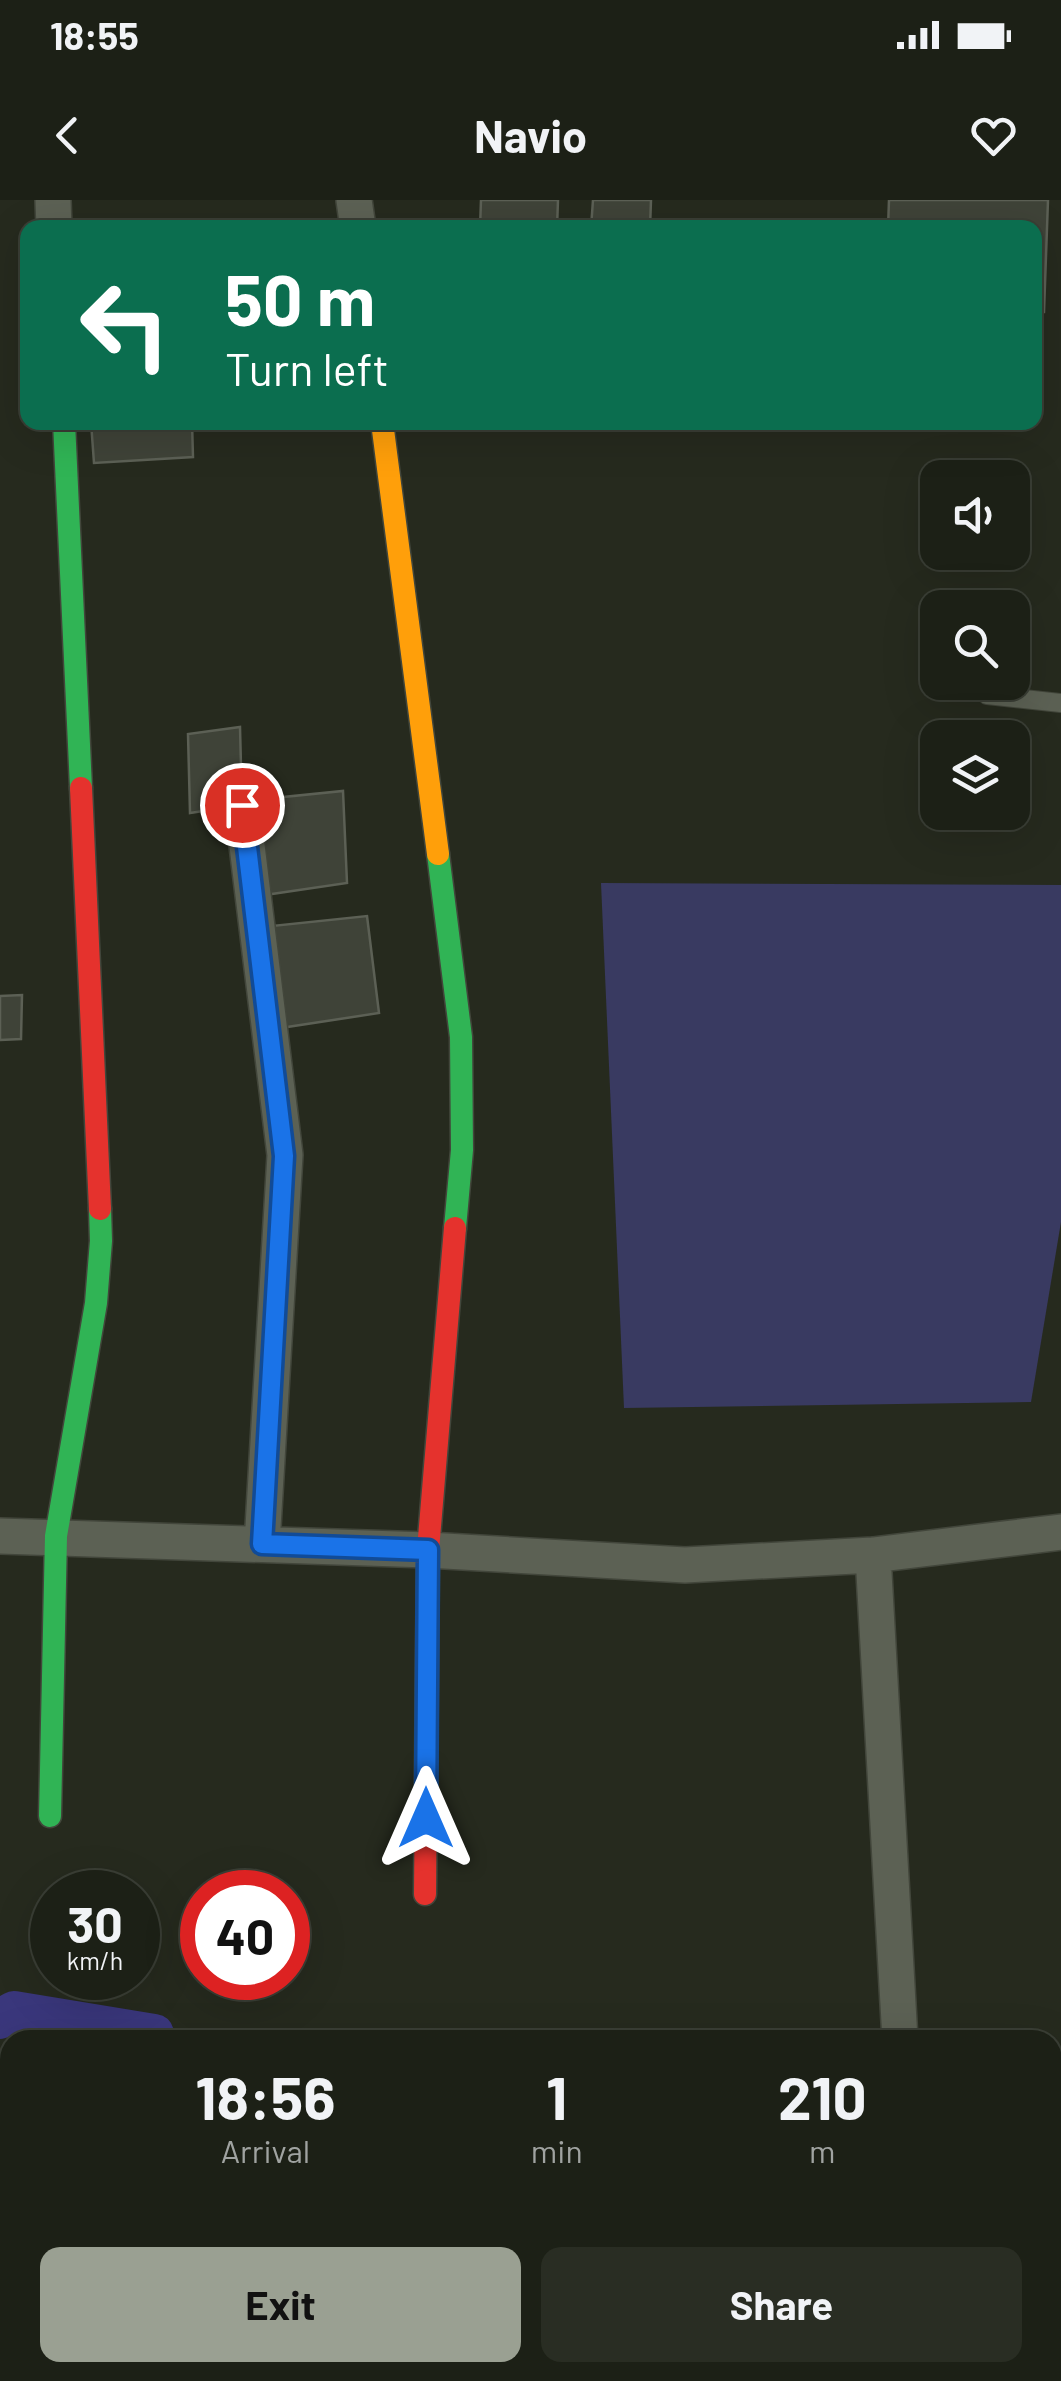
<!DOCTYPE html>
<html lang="en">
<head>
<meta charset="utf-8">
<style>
  body { margin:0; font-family:Barlow,sans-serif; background:#292d23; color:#f1f3f6; height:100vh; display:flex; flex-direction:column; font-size:38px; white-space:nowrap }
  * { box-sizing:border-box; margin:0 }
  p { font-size:32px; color:#a0a3a1 }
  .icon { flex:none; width:55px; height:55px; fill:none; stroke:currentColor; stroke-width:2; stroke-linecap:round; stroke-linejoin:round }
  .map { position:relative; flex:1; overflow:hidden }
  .side { position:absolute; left:0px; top:1830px; width:1062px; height:352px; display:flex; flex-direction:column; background:#1c2016; border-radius:30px 30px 0 0; box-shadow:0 10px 40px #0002,0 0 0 2px #3a3e35 }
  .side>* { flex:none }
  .guide { position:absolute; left:20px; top:20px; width:1022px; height:210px; border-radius:20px; box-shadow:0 10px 40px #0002,0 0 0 2px #3a3e35; background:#0b6e4f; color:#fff; overflow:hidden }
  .buttons { position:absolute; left:920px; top:260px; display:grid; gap:20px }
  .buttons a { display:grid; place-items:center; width:110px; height:110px; border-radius:20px; background:#1c2016; box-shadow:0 10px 40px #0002,0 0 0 2px #3a3e35; font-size:50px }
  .speed { position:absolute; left:30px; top:1670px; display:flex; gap:20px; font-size:50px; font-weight:700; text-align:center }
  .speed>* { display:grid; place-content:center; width:130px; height:130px; border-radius:50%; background:#1c2016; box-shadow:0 10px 40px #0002,0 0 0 2px #3a3e35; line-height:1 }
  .speed small { font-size:25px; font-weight:400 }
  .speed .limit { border:15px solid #d22; background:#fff; color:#111 }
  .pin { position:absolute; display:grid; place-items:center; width:85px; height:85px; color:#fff; margin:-42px; border:5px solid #fff; border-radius:50%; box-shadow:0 2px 10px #0007 }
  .me { position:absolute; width:110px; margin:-55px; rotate:0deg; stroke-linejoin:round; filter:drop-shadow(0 0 8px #0008) }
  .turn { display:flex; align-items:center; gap:35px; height:210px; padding:0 40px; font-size:45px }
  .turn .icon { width:130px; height:130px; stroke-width:2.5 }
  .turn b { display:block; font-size:70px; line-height:85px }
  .eta { display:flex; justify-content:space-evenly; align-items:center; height:170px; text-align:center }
  .eta b { font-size:60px; font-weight:700; line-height:70px }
  .button { display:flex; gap:20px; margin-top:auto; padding:20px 40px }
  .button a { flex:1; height:115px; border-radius:20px; background:#9aa092; color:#111; font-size:40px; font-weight:700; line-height:115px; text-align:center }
  .button a+a { background:#292d23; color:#f1f3f6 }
  .status { display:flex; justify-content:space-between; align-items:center; height:70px; padding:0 50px; background:#1c2016; direction:ltr }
  .status svg { height:28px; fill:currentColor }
  header { display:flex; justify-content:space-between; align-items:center; height:130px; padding:0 40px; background:#1c2016; font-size:45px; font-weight:700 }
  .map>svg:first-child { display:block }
  .green { fill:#393a61 }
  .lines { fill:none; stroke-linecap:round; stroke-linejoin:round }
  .canal { stroke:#3a377c; stroke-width:40 }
  .building { fill:#3f4338; stroke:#5c6055; stroke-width:2.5 }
  .lane-casing { stroke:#42463b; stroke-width:20 }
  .street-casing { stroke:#42463b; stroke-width:38 }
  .fast-casing { stroke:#42463b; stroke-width:25 }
  .slow-casing { stroke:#42463b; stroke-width:25 }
  .jam-casing { stroke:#42463b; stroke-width:25 }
  .lane { stroke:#5c6154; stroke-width:18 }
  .street { stroke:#5c6154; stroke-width:35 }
  .fast { stroke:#30b455; stroke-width:22 }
  .slow { stroke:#ff9f0a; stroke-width:22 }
  .jam { stroke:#e5322d; stroke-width:22 }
  .route-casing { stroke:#114b97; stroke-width:25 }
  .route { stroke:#1a73e8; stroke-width:18 }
</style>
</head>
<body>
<div class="status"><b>18:55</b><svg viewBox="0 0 49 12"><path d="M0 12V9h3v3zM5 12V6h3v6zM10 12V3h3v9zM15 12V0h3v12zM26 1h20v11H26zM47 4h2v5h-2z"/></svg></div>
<header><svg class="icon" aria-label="back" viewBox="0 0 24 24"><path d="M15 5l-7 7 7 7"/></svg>Navio<svg class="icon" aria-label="heart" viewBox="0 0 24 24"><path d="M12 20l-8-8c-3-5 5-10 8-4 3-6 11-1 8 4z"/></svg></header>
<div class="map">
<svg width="1061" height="2181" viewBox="0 0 1061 2181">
  <rect width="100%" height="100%" fill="#262a1e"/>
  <!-- green -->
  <path class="green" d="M601,683L1061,685V1022L1031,1202L624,1208Z"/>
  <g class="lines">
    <!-- canal -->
    <path class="canal" d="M0,1819L14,1811L154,1834L156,1840
      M207,2172L210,2181
      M596,2181H607"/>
  </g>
  <!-- building -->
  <path class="building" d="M481,0H558L557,28H480Z
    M593,0H651L650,28H591Z
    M889,0H1048L1044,112H1035V28H888Z
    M91,222H192L193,257L94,263Z
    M240,527L242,605L190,613L188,534Z
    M343,591L347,683L265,695L264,599Z
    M367,716L379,813L274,829L262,727Z
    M22,795L21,839L0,840V796Z"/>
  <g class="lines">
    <defs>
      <path id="lane" d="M987,495L1061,503"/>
      <path id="street" d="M53,0L54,28
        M354,0L358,28
        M242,605L285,955L262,1344
        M0,1336L428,1350L685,1365L873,1355L1061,1332
        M873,1355L900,1840
        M1052,1999L1061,1998
        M919,2172L920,2181"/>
      <path id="fast" d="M64,222L81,588
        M438,654L461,837L462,950L455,1028
        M50,1616L56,1336L96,1103L101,1041L100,1009"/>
      <path id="slow" d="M382,222L438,654"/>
      <path id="jam" d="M81,588L100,1009
        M425,1694L428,1350L455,1028"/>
    </defs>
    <!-- lane casing -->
    <use href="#lane" class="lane-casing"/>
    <!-- street casing -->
    <use href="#street" class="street-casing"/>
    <!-- fast casing -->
    <use href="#fast" class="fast-casing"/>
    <!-- slow casing -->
    <use href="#slow" class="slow-casing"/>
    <!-- jam casing -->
    <use href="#jam" class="jam-casing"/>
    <!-- lane -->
    <use href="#lane" class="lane"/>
    <!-- street -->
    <use href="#street" class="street"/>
    <!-- fast -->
    <use href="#fast" class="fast"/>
    <!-- slow -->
    <use href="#slow" class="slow"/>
    <!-- jam -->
    <use href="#jam" class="jam"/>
  </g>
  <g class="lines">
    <defs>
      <path id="route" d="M242,605L284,956L262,1344L428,1350L426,1618"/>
    </defs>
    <!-- route casing -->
    <use href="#route" class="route-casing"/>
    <!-- route -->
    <use href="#route" class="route"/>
  </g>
</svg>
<div class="buttons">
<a><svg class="icon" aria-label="sound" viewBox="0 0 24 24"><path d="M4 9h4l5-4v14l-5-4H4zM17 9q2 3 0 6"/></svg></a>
<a><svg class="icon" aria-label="search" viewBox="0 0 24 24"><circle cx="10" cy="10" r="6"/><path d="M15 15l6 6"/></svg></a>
<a><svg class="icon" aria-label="layers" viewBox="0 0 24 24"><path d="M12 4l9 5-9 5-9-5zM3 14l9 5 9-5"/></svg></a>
</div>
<div class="speed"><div>30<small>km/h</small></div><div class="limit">40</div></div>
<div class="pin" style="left:242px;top:605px;background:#d93025"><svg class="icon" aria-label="arrive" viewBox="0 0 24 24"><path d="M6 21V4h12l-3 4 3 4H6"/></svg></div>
<svg class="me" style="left:426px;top:1618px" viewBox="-20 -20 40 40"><path d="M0-17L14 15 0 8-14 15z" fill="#1a73e8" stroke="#fff" stroke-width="4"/></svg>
<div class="guide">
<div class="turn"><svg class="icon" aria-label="left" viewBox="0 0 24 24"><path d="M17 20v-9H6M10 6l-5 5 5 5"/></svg><div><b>50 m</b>Turn left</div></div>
</div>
<section class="side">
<div class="eta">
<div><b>18:56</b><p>Arrival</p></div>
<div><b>1</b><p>min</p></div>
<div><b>210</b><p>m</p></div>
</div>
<div class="button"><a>Exit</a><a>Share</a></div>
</section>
</div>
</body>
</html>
